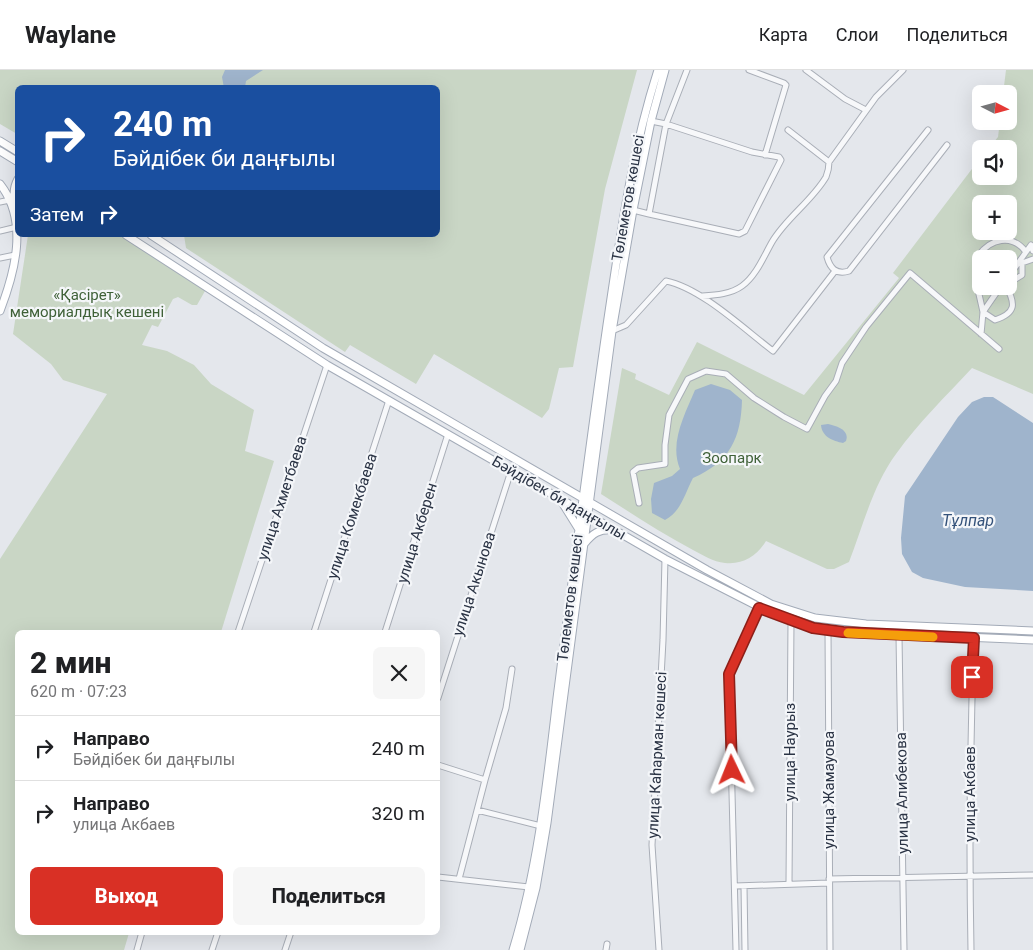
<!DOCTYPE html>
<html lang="ru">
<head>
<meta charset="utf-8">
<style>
  body { margin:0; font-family:Roboto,sans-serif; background:#f6f6f6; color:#202124; height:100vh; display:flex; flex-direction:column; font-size:19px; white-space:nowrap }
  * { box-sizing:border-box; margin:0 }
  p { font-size:16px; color:#757577 }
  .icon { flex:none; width:28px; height:28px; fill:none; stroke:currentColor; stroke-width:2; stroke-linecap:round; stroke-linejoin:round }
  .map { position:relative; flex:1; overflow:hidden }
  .details { position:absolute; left:15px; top:560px; width:425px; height:305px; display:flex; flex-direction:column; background:#fff; border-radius:8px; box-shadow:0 5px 20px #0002 }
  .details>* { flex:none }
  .banner { position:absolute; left:15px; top:15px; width:425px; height:152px; border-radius:8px; box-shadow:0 5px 20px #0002; background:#1a4fa0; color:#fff; overflow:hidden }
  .needle { width:32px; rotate:96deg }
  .tools { position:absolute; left:972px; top:15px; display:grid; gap:10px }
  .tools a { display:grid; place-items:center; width:45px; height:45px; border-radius:8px; background:#fff; box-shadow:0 5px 20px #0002; font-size:25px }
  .pin { position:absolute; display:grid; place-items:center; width:42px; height:42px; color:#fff; margin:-21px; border-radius:10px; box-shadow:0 2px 8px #0006 }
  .me { position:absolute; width:55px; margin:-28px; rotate:358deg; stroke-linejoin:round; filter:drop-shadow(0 0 4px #0008) }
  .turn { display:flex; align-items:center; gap:18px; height:105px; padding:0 15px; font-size:22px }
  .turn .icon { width:65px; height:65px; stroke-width:2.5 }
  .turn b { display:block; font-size:35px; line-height:42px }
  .then { display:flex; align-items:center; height:48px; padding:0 15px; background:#0003; gap:10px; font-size:19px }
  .round { display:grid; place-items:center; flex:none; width:52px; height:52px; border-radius:8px; background:#f6f6f6 }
  .overview { display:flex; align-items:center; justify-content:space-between; height:85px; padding:0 15px }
  h1 { font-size:30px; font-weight:800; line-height:38px }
  .button { display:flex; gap:10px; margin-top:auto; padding:10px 15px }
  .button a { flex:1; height:58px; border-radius:8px; background:#d93025; color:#fff; font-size:20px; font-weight:800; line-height:58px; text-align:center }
  .button a+a { background:#f6f6f6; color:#202124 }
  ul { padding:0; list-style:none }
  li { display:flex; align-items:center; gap:15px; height:65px; padding:0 15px; border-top:1px solid #e0e0e0 }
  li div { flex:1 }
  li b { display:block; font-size:19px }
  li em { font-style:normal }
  header { display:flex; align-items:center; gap:30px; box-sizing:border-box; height:70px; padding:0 25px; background:#fff; border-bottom:1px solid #e0e0e0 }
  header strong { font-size:24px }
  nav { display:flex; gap:28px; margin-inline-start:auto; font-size:18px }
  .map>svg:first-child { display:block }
  .green { fill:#c9d6c5; fill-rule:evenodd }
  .water { fill:#9fb4cc }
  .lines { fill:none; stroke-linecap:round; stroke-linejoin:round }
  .minor-casing { stroke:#a9aeb7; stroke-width:7 }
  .major-casing { stroke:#a3abb8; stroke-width:9 }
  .minor { stroke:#f7f8fa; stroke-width:5 }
  .major { stroke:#fff; stroke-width:7 }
  .route-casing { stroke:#8d1f18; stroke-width:12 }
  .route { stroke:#d93025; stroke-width:9 }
  .slow { stroke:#f59e0b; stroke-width:9 }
  .labels { text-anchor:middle; stroke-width:4.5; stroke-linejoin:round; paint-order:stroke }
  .street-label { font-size:15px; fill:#2b3445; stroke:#f4f6f9 }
  .park-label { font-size:15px; fill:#3f6138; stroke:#f4f6f9 }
  .water-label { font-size:16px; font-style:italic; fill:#34527a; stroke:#f4f6f9 }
</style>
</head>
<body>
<header>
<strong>Waylane</strong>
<nav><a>Карта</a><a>Слои</a><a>Поделиться</a></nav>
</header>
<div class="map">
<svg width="1033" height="880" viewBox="0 0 1033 880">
  <rect width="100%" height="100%" fill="#e4e7ec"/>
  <!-- green -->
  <path class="green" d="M0,0H637L605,119L573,297L559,298L549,339L542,348L434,284L416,314L350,275L345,282L186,178L184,165H438V18H18L17,64L0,54Z
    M1006,0H1033V324L972,298C946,326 918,353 896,384C873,415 863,456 849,492L834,499H827L766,471C757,486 743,495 725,493C713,492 703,485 693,480C661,463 631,443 601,424L622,298L636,304L635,309L669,325L697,272L804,325L899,208L893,203L981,87V106H1009V79H988L998,67L1000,51H1009V24H1003ZM981,134H1009V161H981ZM981,189H1009V216H981Z
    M28,165H119L155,187L178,203L197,213L205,221L197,235H192L178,227L173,229L158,257L152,255L142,275L167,281L194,295L211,314L254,340L245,381L274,391L221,562H18V862L129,863L124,880H0V489L107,324L63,310L51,294L13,264Z"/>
  <!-- water -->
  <path class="water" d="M225,0H263L246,11L245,17L224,18L222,7Z
    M711,314L730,320L742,330C741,368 730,392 693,408C685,423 681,442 665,450L652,443L651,429L654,413L672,406L680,399C669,373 685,344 695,320Z
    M984,327H993L1033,353V521L965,517L923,508L912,502L902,484L901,468L905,426L958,347L972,332Z
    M828,354C837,356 850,360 846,371L843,373C833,371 822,367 821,355Z"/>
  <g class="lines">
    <defs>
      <path id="minor" d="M749,0L784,13L786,15L765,85
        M806,0L845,29L866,40
        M651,51L666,54L687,0
        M666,54L752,82L779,87L781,90L745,161L739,164L649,144Z
        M788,60L829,92
        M928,60L827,187C830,198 836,205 849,201L947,75
        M0,132L10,130
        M633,140L649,144
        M0,161L17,157
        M0,188L15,185
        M1009,206L1031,175L1033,181
        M1009,213L1022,205V193L1033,189
        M702,226C716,225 731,224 742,216C756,206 764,186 772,172C786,148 812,131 826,107C828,102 829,97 829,92L876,27L903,0
        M983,242L995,250C1016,243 1016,234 1006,216
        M983,242L1001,216
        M612,261L626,255L666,211C701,218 744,259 773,281L835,201
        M981,264L983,242L976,211L979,206L978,186C990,169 1012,163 1026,182
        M639,433L633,402L638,398L665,394V375L669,345L688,309L706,301L726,304L754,328L784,347L807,359L825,326L836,311L842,293L866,257L910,203L999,279
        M828,560L830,880
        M238,562L327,295
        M314,562L389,330
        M385,562L448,364
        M899,566L904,880
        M438,628L511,401
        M438,695L485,710L459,809
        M485,710L506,638L512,599
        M477,740L541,756
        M438,807L529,817
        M829,809L1033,805
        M789,814L791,551
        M735,816L829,813
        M744,816L745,880
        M137,880L142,862
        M212,880L218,862
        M285,880L291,862
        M606,880L607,874
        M659,880L652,775L663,570L665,489
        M736,880L729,605L759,538
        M971,880C969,776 970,672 974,568"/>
      <path id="major" d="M0,71L18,82
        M0,81L18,92
        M0,114C29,151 15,202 0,241
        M16,135C13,126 13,118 18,109
        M126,165L327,295L665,489L771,543L813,558L843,562L1033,570
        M151,165L323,278L707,500L771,534L815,548L866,554L1033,561
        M560,429L578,458
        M584,474C593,463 599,459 613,460
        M513,880C538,798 547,713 557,628C573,504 589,379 607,255C620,169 631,83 658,0
        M520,880L536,818L547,753L612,261L633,140L651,51L665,0"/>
    </defs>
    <!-- minor casing -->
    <use href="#minor" class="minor-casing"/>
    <!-- major casing -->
    <use href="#major" class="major-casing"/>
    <!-- minor -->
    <use href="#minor" class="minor"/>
    <!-- major -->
    <use href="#major" class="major"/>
  </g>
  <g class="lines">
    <defs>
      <path id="route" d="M732,700L729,604L759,538L813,558L843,562L974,568L972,607"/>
    </defs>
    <!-- route casing -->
    <use href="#route" class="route-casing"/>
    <!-- route -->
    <use href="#route" class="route"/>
    <!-- slow -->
    <path class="slow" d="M848,563L933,567"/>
  </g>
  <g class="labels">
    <!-- street labels -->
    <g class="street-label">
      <text transform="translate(628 128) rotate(-80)" y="5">Төлеметов көшесі</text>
      <text transform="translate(282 428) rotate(-72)" y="5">улица Ахметбаева</text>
      <text transform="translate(559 428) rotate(30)" y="5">Бәйдібек би даңғылы</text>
      <text transform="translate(352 446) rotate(-72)" y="5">улица Комекбаева</text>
      <text transform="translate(417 463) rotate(-73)" y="5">улица Акберен</text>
      <text transform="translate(474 514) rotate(-72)" y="5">улица Акынова</text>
      <text transform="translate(570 528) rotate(-83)" y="5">Төлеметов көшесі</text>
      <text transform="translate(790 682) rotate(-90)" y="5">улица Наурыз</text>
      <text transform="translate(657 685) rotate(-87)" y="5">улица Каһарман көшесі</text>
      <text transform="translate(829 720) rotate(-90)" y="5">улица Жамауова</text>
      <text transform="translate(902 723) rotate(-91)" y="5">улица Алибекова</text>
      <text transform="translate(970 724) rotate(-90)" y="5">улица Акбаев</text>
    </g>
    <!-- park labels -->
    <g class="park-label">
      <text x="87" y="230">«Қасірет»<tspan x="87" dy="17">мемориалдық кешені</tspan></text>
      <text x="732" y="393">Зоопарк</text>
    </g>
    <!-- water labels -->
    <g class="water-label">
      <text x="968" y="456">Тұлпар</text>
    </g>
  </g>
</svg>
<div class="tools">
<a><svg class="needle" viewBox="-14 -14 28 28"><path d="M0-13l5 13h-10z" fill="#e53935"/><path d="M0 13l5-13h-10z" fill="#757577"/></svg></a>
<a><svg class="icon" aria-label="sound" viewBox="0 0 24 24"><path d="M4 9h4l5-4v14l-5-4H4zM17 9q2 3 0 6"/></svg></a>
<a>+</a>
<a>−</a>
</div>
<div class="pin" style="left:972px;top:607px;background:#d93025"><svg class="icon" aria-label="arrive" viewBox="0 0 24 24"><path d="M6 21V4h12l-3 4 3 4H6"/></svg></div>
<svg class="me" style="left:732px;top:700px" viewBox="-20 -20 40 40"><path d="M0-17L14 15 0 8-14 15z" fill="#d93025" stroke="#fff" stroke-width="4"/></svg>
<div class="banner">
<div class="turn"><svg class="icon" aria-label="right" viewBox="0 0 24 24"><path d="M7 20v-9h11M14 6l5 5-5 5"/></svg><div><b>240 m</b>Бәйдібек би даңғылы</div></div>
<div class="then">Затем<svg class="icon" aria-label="right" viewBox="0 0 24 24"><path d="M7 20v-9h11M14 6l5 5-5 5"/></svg></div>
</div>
<section class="details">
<div class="overview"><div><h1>2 мин</h1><p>620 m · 07:23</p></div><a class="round"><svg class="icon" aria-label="close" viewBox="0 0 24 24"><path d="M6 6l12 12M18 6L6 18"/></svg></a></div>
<ul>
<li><svg class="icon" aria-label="right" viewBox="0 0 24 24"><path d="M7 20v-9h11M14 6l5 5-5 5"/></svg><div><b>Направо</b><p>Бәйдібек би даңғылы</p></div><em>240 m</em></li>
<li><svg class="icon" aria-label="right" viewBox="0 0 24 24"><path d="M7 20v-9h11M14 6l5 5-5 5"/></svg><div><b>Направо</b><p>улица Акбаев</p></div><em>320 m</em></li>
</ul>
<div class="button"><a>Выход</a><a>Поделиться</a></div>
</section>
</div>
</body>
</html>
